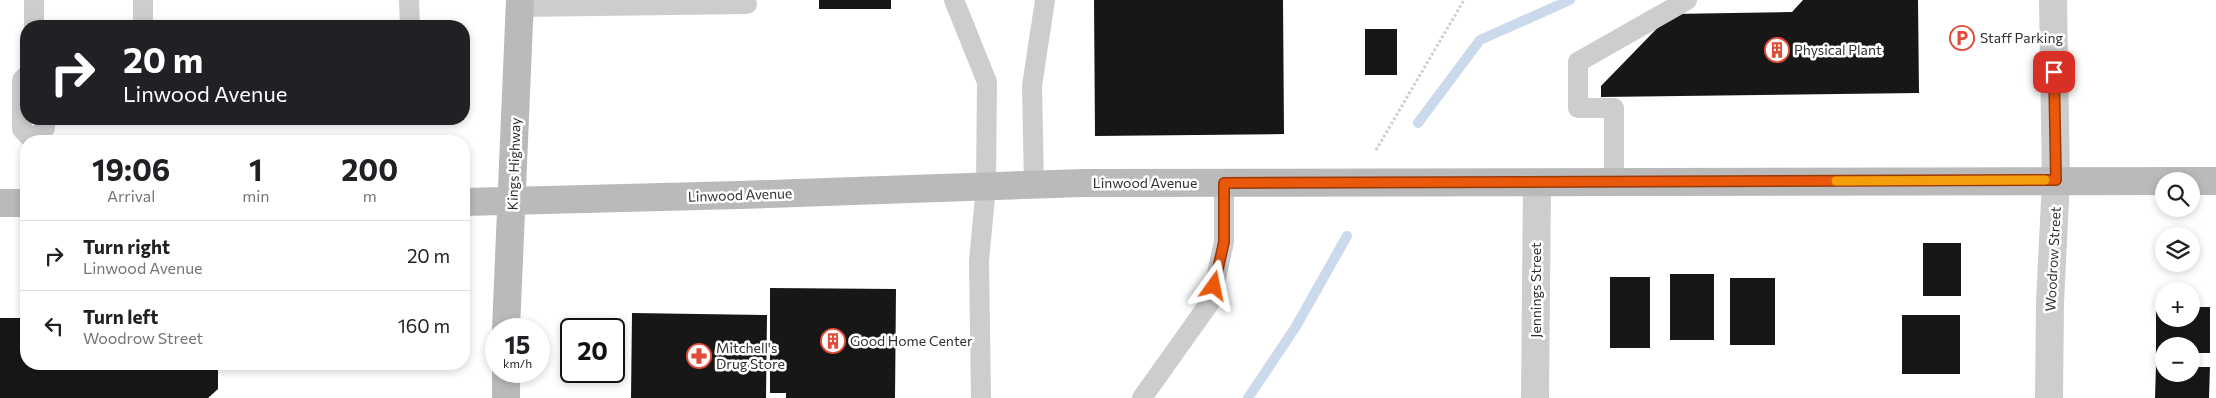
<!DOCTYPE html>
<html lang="en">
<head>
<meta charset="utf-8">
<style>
  body { margin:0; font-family:Commissioner,sans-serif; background:#f2f2f2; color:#202124; height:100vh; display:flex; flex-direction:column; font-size:19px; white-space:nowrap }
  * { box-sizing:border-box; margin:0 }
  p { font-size:16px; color:#757577 }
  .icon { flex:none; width:28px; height:28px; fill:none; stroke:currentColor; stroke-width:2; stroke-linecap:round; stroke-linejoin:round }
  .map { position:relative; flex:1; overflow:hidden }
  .side { position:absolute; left:20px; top:135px; width:450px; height:235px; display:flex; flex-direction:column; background:#fff; border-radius:20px; box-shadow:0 2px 8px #0003 }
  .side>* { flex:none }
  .banner { position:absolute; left:20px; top:20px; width:450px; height:105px; border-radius:20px; box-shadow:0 2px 8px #0003; background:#202124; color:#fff; overflow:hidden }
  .buttons { position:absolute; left:2155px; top:172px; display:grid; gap:10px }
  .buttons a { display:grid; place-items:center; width:45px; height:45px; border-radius:50%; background:#fff; box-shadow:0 2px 8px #0003; font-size:25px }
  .speed { position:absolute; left:485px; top:318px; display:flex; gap:10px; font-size:25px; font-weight:700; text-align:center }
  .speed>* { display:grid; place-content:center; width:65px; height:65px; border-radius:50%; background:#fff; box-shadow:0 2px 8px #0003; line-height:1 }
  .speed small { font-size:12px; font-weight:400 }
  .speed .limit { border:2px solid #111; border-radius:8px; background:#fff; color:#111 }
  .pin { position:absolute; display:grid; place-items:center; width:42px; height:42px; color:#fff; margin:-21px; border-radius:10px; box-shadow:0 2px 8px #0006 }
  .me { position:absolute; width:55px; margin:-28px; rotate:12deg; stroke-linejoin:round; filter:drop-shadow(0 0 4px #0008) }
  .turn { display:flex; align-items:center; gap:18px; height:105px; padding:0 20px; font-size:22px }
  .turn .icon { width:65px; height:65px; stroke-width:2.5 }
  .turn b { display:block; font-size:35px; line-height:42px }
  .eta { display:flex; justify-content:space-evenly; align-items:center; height:85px; text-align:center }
  .eta b { font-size:30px; font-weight:700; line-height:35px }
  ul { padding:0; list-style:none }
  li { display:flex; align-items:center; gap:15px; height:70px; padding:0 20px; border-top:1px solid #e0e0e0 }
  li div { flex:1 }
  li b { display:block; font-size:19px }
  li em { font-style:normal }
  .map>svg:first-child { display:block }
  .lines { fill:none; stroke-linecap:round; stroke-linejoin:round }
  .stream { stroke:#cbd9ec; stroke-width:10 }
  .building { fill:#171717 }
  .path { stroke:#cdcdcd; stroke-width:3; stroke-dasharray:2.5 2.5; stroke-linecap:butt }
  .lane { stroke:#cdcdcd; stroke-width:20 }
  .street { stroke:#cdcdcd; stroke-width:28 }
  .secondary { stroke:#bababa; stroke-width:28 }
  .route-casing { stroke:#983908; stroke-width:12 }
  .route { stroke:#ea580c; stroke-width:9 }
  .slow { stroke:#f59e0b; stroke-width:9 }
  .labels { text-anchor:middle; stroke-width:5; stroke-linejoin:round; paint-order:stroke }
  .poi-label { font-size:14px; fill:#303030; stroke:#fff; text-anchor:start }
  .street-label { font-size:14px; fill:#303030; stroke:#fff }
</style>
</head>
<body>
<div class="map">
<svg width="2216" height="398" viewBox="0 0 2216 398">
  <rect width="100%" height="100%" fill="#fff"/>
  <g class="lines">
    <!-- stream -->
    <path class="stream" d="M1418,123L1480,40L1570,0
      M1248,398L1295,328L1347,236"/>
  </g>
  <!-- building -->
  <path class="building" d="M819,0H891V9H819Z
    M1094,0H1283L1284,134L1095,136Z
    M1803,0H1918L1919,93L1601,97V86L1671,14L1792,12Z
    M1365,29H1397V75H1365Z
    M1923,243H1961V296H1923Z
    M1670,274H1714V340H1670Z
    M1610,277H1650V348H1610Z
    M1730,278H1775V345H1730Z
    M770,288L896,289L895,398H786V393H770Z
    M2156,307H2164V319H2191V307H2210V353H2191V346H2164V353H2156Z
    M632,313L767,315L766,398H631Z
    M1902,315H1960V374H1902Z
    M0,318H26V364H218V389L208,398H0Z
    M2156,366H2164V374H2191V367H2210L2209,398H2155Z"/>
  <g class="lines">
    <!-- path -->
    <path class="path" d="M1376,150L1464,0"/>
    <!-- lane -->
    <path class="lane" d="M34,0V26
      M409,0L410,26
      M954,0L987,82L986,186L979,261L981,398
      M520,7L747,4
      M143,26V0
      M26,76L22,80V129L33,141
      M33,141L45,128V119
      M1614,182V108H1578V62L1687,0
      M1034,185L1032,86L1045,0
      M1142,398L1211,301L1224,242V183"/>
    <!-- street -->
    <path class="street" d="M1535,398L1537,183
      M2049,398L2050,303L2056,180L2053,0"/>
    <!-- secondary -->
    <path class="secondary" d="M464,202L739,195L1084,183L2216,181
      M0,203H26
      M506,329L520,0
      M506,398V371"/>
  </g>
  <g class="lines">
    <defs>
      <path id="route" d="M1214,286L1224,242V183L2056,180L2054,72"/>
    </defs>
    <!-- route casing -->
    <use href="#route" class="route-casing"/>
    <!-- route -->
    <use href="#route" class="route"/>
    <!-- slow -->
    <path class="slow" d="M1836,181L2045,180"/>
  </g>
  <!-- icons -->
  <defs>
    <symbol id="parking-ring" viewBox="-11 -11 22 22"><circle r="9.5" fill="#fff" stroke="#e24b37" stroke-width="1.5"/><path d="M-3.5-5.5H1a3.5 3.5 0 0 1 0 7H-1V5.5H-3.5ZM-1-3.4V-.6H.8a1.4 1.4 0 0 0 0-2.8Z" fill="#e24b37"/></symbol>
    <symbol id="building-ring" viewBox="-11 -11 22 22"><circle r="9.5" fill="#fff" stroke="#e24b37" stroke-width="1.5"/><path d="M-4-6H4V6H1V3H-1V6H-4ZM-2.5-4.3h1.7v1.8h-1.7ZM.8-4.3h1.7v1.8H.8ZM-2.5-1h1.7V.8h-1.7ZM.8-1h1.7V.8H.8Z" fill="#e24b37"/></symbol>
    <symbol id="pharmacy-ring" viewBox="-11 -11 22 22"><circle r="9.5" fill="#fff" stroke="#e24b37" stroke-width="1.5"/><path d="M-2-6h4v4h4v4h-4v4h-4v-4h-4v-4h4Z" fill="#e24b37"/></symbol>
  </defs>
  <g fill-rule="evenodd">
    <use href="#parking-ring" x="1948" y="24" width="28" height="28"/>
    <use href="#building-ring" x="1763" y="36" width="28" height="28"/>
    <use href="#building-ring" x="819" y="327" width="28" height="28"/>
    <use href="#pharmacy-ring" x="685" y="342" width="28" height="28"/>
  </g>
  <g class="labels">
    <!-- poi labels -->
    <g class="poi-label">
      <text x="1980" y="43">Staff Parking</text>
      <text x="1794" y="55">Physical Plant</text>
      <text x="850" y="346">Good Home Center</text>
      <text x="716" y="353">Mitchell's<tspan x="716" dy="16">Drug Store</tspan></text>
    </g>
    <!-- street labels -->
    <g class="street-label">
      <text transform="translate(514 164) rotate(-88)" y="5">Kings Highway</text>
      <text x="1145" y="188">Linwood Avenue</text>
      <text transform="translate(740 195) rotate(-2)" y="5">Linwood Avenue</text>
      <text transform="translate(2053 259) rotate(-87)" y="5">Woodrow Street</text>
      <text transform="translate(1536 290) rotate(-90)" y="5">Jennings Street</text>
    </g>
  </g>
</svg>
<div class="buttons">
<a><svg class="icon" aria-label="search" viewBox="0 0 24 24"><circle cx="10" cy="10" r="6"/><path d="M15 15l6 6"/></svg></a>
<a><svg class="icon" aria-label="layers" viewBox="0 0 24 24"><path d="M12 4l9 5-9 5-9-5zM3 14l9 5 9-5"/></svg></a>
<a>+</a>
<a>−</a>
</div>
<div class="speed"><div>15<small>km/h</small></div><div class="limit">20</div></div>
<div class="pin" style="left:2054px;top:72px;background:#d93025"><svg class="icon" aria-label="arrive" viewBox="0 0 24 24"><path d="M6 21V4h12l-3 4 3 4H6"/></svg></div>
<svg class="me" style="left:1214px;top:286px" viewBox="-20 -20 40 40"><path d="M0-17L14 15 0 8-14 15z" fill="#ea580c" stroke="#fff" stroke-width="4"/></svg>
<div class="banner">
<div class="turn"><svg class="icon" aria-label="right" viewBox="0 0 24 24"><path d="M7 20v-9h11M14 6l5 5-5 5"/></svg><div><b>20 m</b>Linwood Avenue</div></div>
</div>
<section class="side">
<div class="eta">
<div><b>19:06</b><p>Arrival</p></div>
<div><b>1</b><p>min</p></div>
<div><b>200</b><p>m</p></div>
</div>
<ul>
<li><svg class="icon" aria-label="right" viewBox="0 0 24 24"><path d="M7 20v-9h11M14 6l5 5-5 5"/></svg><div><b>Turn right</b><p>Linwood Avenue</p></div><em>20 m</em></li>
<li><svg class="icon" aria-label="left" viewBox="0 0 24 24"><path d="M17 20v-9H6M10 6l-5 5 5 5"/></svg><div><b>Turn left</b><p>Woodrow Street</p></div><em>160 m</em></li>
</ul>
</section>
</div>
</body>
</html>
